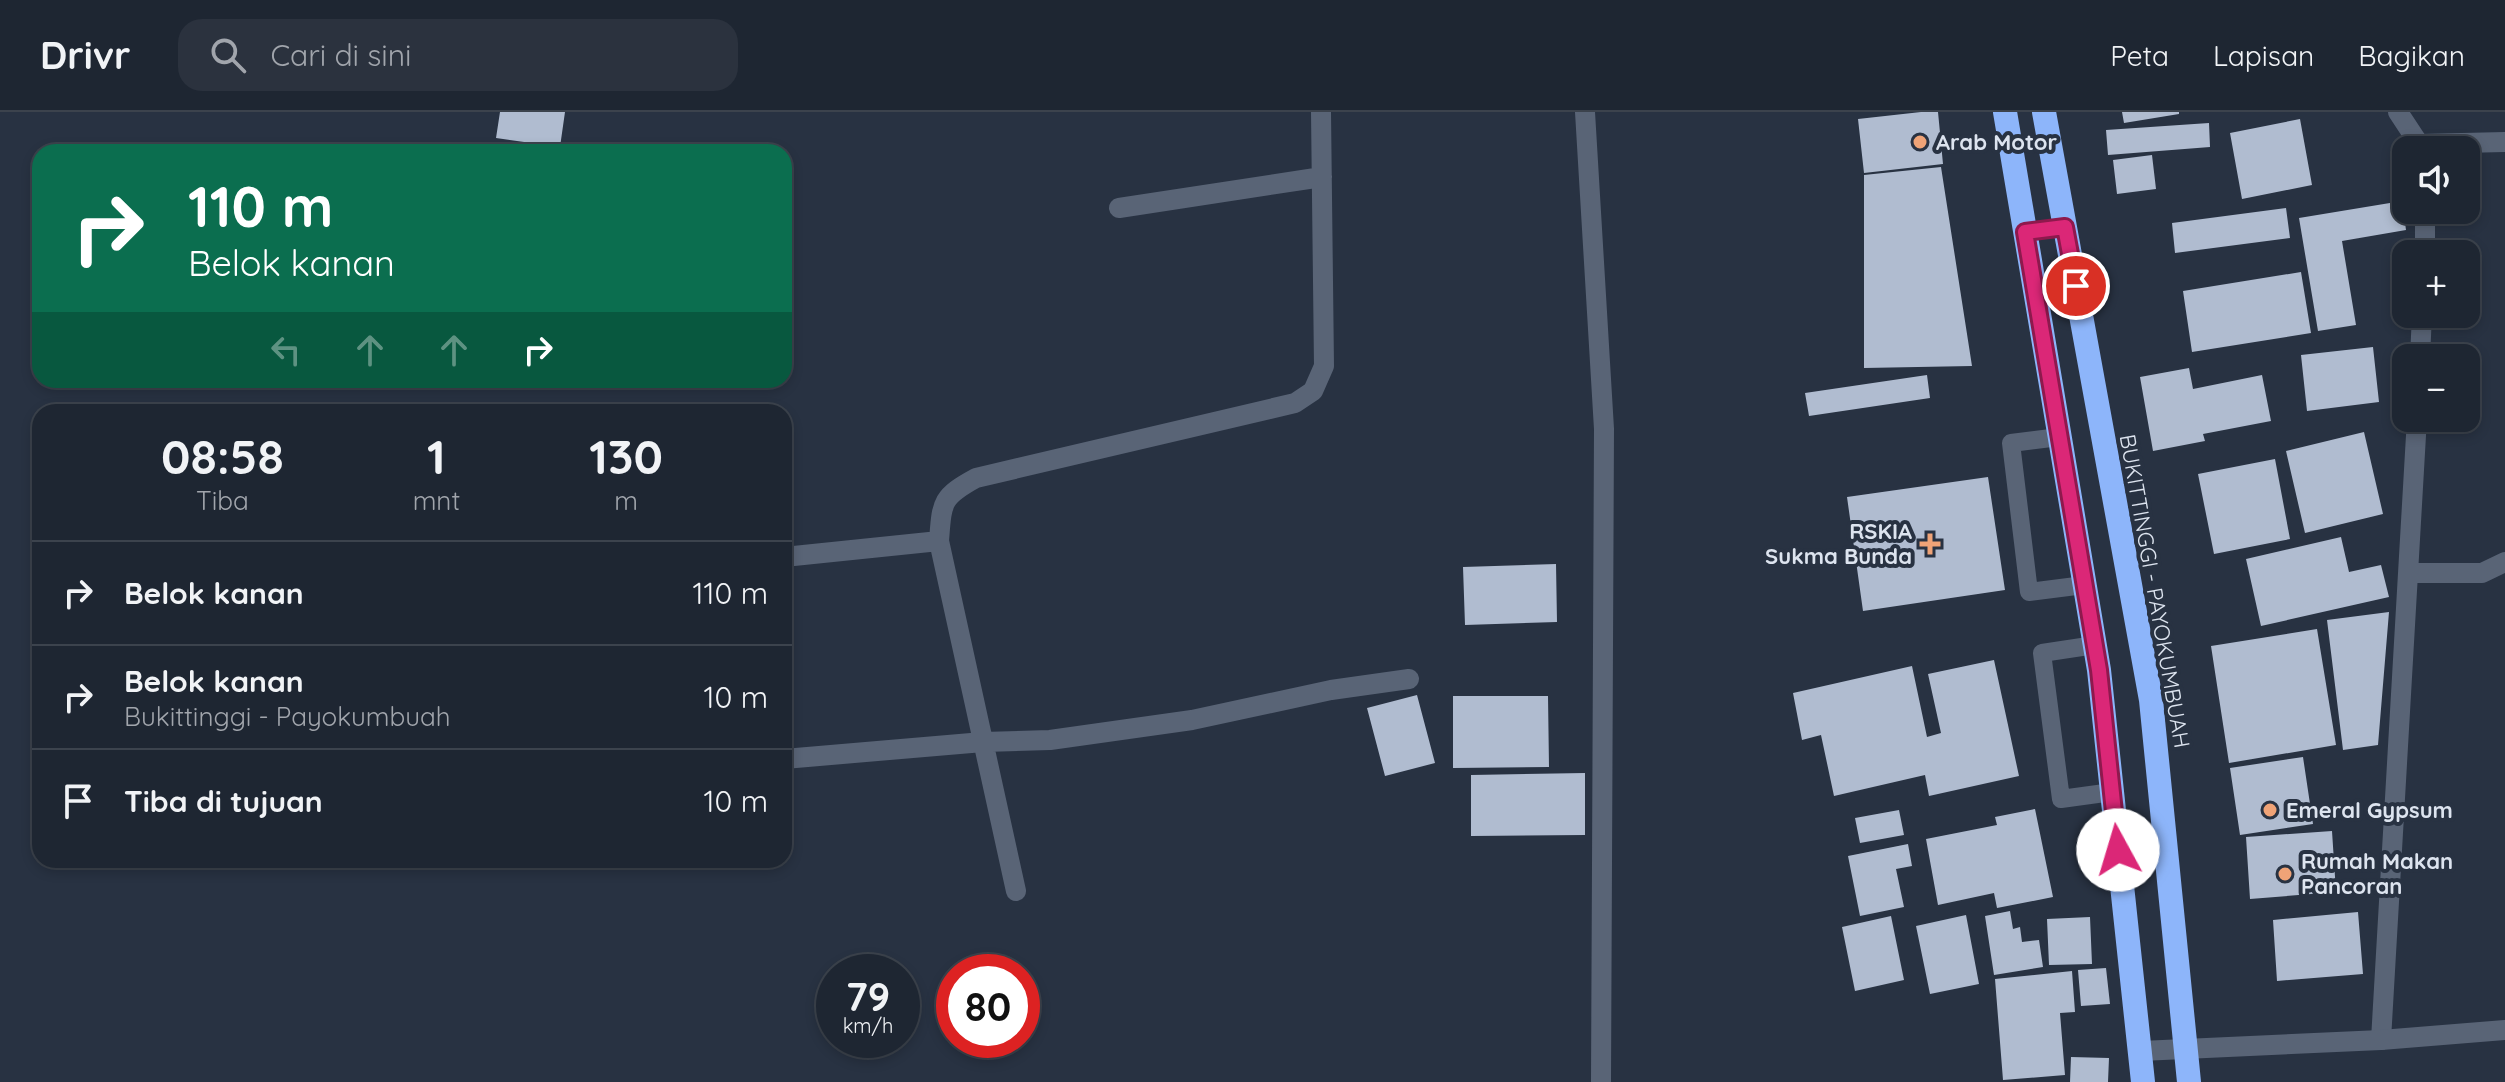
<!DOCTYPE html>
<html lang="id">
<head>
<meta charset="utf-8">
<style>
  body { margin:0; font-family:Quicksand,sans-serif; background:#2b323e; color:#f1f3f6; height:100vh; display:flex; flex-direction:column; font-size:30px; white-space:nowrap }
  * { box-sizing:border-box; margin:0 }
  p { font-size:26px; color:#a1a5ac }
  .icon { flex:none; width:44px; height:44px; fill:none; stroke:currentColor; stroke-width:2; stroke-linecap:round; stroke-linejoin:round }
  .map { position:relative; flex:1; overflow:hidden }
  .side { position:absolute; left:32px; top:292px; width:760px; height:464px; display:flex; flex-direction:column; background:#1e2632; border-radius:24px; box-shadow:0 4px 12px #0003,0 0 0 2px #3c434d }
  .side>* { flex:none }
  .hud { position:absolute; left:32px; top:32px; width:760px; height:244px; border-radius:24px; box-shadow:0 4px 12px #0003,0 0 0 2px #3c434d; background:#0b6e4f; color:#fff; overflow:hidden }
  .tools { position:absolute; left:2392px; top:24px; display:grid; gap:16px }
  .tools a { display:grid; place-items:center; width:88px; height:88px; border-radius:16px; background:#1e2632; box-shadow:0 4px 12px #0003,0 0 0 2px #3c434d; font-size:40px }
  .speed { position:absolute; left:816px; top:842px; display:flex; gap:16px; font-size:40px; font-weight:700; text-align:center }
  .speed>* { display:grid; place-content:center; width:104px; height:104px; border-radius:50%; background:#1e2632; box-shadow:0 4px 12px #0003,0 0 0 2px #3c434d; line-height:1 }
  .speed small { font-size:20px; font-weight:400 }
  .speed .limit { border:12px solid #d22; background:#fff; color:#111 }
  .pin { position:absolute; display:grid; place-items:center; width:68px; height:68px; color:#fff; margin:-34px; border:4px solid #fff; border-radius:50%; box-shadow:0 2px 8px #0007 }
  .me { position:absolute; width:88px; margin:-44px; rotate:354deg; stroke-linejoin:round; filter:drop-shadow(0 0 6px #0008) }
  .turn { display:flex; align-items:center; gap:28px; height:168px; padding:0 24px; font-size:36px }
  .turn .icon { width:104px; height:104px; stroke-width:2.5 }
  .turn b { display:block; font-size:56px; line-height:68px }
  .lanes { display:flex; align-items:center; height:76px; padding:0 24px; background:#0003; justify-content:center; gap:40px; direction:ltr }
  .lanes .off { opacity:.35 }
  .eta { display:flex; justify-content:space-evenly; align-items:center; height:136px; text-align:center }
  .eta b { font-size:48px; font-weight:800; line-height:56px }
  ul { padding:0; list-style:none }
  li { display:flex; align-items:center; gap:24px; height:104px; padding:0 24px; border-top:2px solid #3c434d }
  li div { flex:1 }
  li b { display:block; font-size:30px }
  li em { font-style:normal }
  header { display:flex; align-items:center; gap:48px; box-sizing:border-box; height:112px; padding:0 40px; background:#1e2632; border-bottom:2px solid #3c434d }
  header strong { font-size:38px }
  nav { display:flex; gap:44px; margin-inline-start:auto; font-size:28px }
  .search { width:560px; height:72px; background:#2b323e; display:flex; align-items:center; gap:20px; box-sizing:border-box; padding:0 28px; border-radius:24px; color:#a1a5ac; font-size:30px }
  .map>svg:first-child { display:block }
  .building { fill:#b0bcd0 }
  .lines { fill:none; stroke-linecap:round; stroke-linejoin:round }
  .lane { stroke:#596476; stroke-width:18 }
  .street { stroke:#596476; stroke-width:20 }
  .secondary { stroke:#596476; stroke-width:20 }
  .highway { stroke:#8db5fa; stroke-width:24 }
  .route-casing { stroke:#8e194d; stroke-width:20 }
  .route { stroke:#db2777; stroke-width:14 }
  .poi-dot { fill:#efa377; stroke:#283242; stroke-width:3 }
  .labels { text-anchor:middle; stroke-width:8; stroke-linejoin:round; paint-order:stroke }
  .poi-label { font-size:22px; font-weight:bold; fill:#dde4ef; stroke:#283242; text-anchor:start }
  .street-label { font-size:22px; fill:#dde4ef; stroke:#283242 }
</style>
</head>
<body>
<header>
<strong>Drivr</strong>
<div class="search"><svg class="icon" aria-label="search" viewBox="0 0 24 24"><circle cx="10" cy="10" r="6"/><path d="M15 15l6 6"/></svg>Cari di sini</div>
<nav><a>Peta</a><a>Lapisan</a><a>Bagikan</a></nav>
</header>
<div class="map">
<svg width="2505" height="970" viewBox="0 0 2505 970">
  <rect width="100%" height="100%" fill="#283242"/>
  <!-- building -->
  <path class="building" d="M500,0H565L560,35L496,26Z
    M1921,0H1938L1943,52L1864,61L1858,7Z
    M2122,0H2179V2L2124,11Z
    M2300,7L2312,73L2242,87L2230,21Z
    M2209,11L2210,35L2108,43L2106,18Z
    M2152,43L2156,77L2117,82L2113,48Z
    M1941,55L1972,254L1864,256V63Z
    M2402,89L2406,118L2342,129L2356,213L2318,219L2299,106Z
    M2286,96L2290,126L2175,141L2172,111Z
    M2301,160L2311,221L2192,240L2183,179Z
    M2373,235L2379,290L2307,299L2301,243Z
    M2189,256L2193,277L2262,263L2271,309L2203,322L2205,329L2153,339L2140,265Z
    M1927,263L1930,286L1809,304L1805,281Z
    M2364,320L2383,402L2305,421L2286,339Z
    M2275,347L2290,427L2214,442L2198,362Z
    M1988,365L2005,478L1863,499L1847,385Z
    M2341,425L2349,460L2381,453L2389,485L2261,514L2246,447Z
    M1556,452L1557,510L1465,513L1463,455Z
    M2389,500L2378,633L2343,638L2327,508Z
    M2317,517L2336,633L2229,651L2211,534Z
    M1994,548L2019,664L1929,684L1925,663L1834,684L1821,623L1802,628L1793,581L1912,554L1927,625L1941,621L1928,562Z
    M1417,583L1435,651L1385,664L1367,596Z
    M1453,584H1548L1549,655L1453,656Z
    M2303,645L2313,712L2240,723L2230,656Z
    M1585,661V723L1471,724V663Z
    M2035,697L2053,785L1997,796L1994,781L1938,793L1926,727L1997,713L1995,705Z
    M1899,698L1904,723L1860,731L1855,706Z
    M2332,719L2336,780L2250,787L2246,725Z
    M1908,732L1912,754L1896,757L1904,795L1860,804L1848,744Z
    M2010,799L2013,817L2020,815L2022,830L2039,828L2043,855L1994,863L1985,804Z
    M2358,800L2363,862L2277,869L2273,808Z
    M1966,803L1979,872L1930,882L1916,814Z
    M1891,804L1904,868L1855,879L1842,815Z
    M2090,805L2092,852L2049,853L2047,807Z
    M2106,856L2110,892L2081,894L2078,858Z
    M2072,859L2075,900L2060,901L2065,963L2003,968L1995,867Z
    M2071,945L2109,946L2108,970H2070Z"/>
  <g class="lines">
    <!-- lane -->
    <path class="lane" d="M2059,325L2011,331L2029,480L2084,473
      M2095,533L2042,541L2061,687L2112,680"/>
    <!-- street -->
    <path class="street" d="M1585,0L1604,317L1601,970
      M2398,0L2419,32V38
      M2419,32L2505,30
      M1119,96L1322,65
      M2425,98V142
      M2420,246L2422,202
      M784,445L939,429
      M2408,461H2482L2505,450
      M784,647L983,630L1050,628L1192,608L1331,578L1409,567
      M1016,779L939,429C942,390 941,385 976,366L1295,291L1313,279L1324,254L1321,0
      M2381,928L2417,306"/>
    <!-- secondary -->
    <path class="secondary" d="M2141,939L2381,928L2505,918"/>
    <!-- highway -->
    <path class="highway" d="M2005,0L2099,558L2143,970
      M2044,0L2151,588L2189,970"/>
  </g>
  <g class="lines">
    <defs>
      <path id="route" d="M2076,174L2065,115L2025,120L2099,558L2118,738"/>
    </defs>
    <!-- route casing -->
    <use href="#route" class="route-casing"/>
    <!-- route -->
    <use href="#route" class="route"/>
  </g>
  <!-- markers -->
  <g class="poi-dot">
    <circle cx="1920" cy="30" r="8"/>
    <path d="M1926 420h8v8h8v8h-8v8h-8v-8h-8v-8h8z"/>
    <circle cx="2270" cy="698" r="8"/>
    <circle cx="2285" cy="762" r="8"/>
  </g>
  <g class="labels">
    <!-- poi labels -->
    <g class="poi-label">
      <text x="1936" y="38">Arab Motor</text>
      <text x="1912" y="427" text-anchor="end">RSKIA<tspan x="1912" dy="25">Sukma Bunda</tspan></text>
      <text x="2286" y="706">Emeral Gypsum</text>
      <text x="2301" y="757">Rumah Makan<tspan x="2301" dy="25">Pancoran</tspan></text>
    </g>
    <!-- street labels -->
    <g class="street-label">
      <text transform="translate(2155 479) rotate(80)" y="8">BUKITTINGGI - PAYOKUMBUAH</text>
    </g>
  </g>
</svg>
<div class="tools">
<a><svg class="icon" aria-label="sound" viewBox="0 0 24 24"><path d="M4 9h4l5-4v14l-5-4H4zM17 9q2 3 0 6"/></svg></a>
<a>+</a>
<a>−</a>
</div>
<div class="speed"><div>79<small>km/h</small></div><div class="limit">80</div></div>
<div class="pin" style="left:2076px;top:174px;background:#d93025"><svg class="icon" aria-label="arrive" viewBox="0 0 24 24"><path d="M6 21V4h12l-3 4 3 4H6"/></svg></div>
<svg class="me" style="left:2118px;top:738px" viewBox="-20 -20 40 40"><circle r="19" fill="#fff"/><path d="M0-13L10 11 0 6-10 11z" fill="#db2777"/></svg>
<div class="hud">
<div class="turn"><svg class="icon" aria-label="right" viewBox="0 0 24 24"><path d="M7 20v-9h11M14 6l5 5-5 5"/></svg><div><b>110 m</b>Belok kanan</div></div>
<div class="lanes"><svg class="icon off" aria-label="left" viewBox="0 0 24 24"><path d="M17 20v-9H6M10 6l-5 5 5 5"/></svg><svg class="icon off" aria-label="ahead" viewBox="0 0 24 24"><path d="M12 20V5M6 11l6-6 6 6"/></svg><svg class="icon off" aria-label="ahead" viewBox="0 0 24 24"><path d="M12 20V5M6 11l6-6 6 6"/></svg><svg class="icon" aria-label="right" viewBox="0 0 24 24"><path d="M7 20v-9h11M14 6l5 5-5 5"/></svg></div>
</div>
<section class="side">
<div class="eta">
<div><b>08:58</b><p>Tiba</p></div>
<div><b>1</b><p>mnt</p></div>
<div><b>130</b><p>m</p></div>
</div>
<ul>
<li><svg class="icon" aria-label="right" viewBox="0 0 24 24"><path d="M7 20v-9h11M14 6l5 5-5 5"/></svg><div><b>Belok kanan</b></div><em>110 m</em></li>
<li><svg class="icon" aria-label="right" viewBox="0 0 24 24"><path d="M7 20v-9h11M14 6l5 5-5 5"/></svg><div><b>Belok kanan</b><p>Bukittinggi - Payokumbuah</p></div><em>10 m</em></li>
<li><svg class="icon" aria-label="arrive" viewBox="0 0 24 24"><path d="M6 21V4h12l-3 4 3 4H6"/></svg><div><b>Tiba di tujuan</b></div><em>10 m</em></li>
</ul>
</section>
</div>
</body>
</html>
